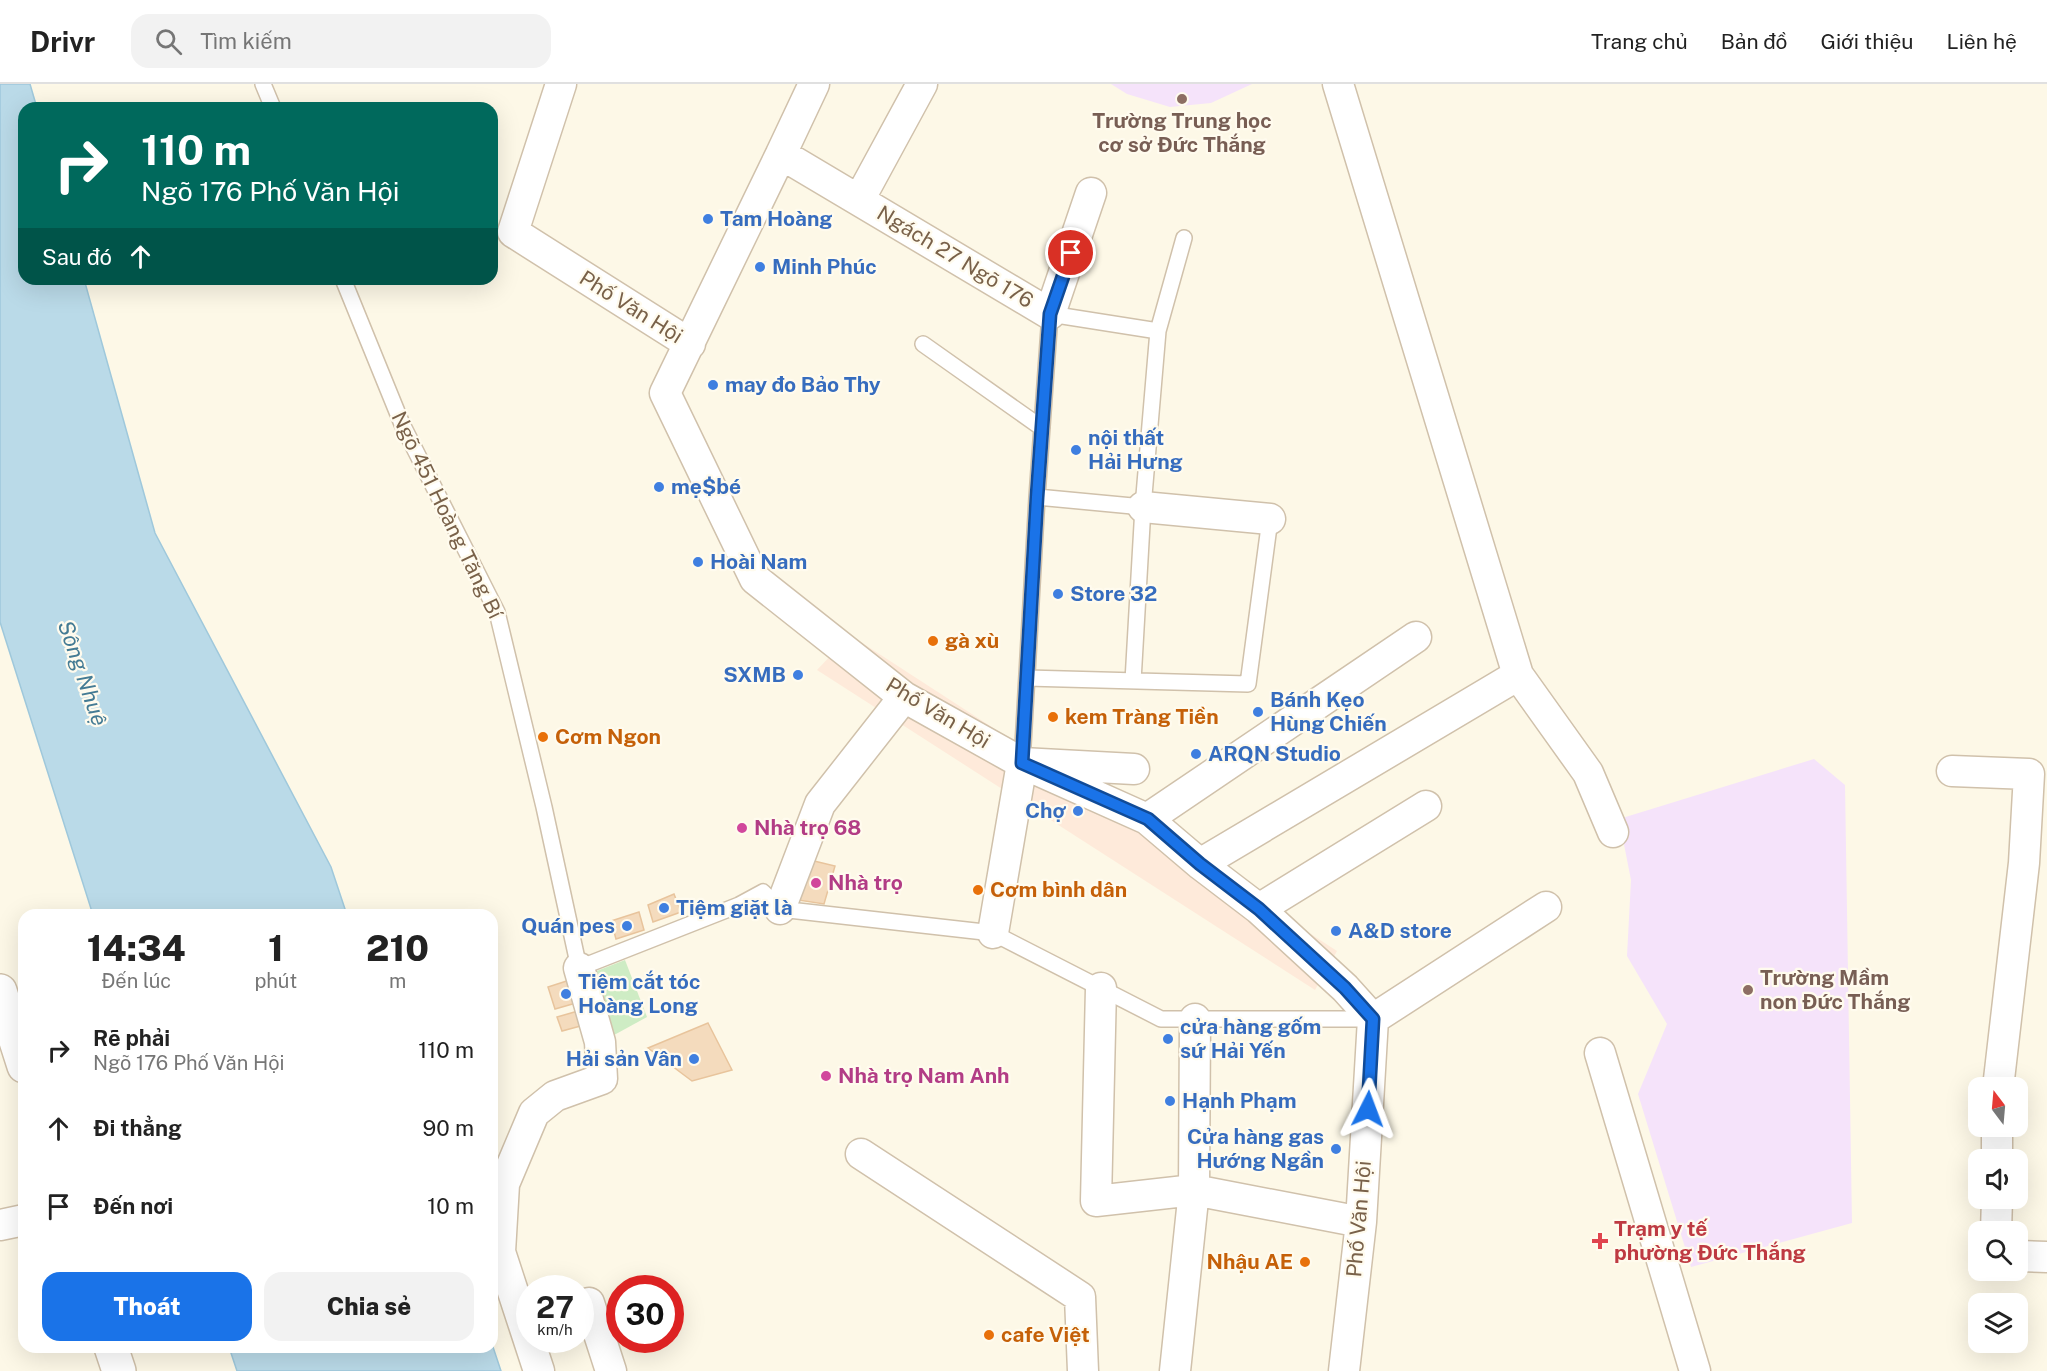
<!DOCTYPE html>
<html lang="vi">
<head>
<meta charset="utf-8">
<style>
  body { margin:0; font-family:"Public Sans",sans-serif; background:#f2f2f2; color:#222; height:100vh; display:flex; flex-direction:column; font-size:22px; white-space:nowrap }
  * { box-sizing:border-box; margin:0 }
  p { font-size:20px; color:#767676 }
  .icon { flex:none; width:33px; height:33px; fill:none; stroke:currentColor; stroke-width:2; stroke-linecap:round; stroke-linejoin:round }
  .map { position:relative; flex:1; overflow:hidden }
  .details { position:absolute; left:18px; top:825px; width:480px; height:444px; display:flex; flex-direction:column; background:#fff; border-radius:18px; box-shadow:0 6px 24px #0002 }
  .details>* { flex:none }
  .top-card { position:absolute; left:18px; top:18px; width:480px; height:183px; border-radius:18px; box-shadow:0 6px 24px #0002; background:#00695c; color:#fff; overflow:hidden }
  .needle { width:39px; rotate:344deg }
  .buttons { position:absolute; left:1968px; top:993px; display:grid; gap:12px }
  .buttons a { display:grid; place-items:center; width:60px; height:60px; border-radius:12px; background:#fff; box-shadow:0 6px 24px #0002; font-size:30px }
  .speed { position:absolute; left:516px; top:1191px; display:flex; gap:12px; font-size:30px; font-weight:700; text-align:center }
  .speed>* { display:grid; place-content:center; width:78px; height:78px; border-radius:50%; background:#fff; box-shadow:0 6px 24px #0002; line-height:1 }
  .speed small { font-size:15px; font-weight:400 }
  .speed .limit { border:9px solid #d22; background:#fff; color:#111 }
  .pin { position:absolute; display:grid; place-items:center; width:51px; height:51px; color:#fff; margin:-26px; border:3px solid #fff; border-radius:50%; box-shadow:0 2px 6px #0007 }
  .me { position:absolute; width:66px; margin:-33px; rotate:3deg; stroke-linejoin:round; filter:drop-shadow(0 0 4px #0008) }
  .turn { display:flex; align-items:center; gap:21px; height:126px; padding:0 24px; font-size:27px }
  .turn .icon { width:78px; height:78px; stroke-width:2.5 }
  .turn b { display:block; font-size:42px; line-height:51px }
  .then { display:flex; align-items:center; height:57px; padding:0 24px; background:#0003; gap:12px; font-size:22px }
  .eta { display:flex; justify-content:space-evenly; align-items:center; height:102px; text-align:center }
  .eta b { font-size:36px; font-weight:800; line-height:42px }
  .cta { display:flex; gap:12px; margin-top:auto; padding:12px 24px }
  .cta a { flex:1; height:69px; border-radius:18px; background:#1a73e8; color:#fff; font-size:24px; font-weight:800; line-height:69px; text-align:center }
  .cta a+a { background:#f2f2f2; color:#222 }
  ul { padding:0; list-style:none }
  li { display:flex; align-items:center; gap:18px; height:78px; padding:0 24px }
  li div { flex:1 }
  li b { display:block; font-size:22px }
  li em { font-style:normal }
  header { display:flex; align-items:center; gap:36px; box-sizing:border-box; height:84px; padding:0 30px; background:#fff; border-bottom:2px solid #e0e0e0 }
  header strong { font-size:28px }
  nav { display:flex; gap:33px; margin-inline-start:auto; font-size:21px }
  .search { width:420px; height:54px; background:#f2f2f2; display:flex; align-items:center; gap:15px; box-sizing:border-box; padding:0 21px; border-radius:18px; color:#767676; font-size:22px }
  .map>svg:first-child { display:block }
  .commercial { fill:#feeada }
  .education { fill:#f5e3fa }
  .green { fill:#ceecc4 }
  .water { fill:#badae8; stroke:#9fc8db; stroke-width:1.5 }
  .building { fill:#f4dbbd; stroke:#e8c49c; stroke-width:1.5 }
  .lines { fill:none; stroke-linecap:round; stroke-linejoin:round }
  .service-casing { stroke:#d0c1ab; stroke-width:18 }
  .minor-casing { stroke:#d0c1ab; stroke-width:33 }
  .tertiary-casing { stroke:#d0c1ab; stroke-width:36 }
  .service { stroke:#fff; stroke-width:15 }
  .minor { stroke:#fff; stroke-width:30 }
  .tertiary { stroke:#fff; stroke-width:33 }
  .route-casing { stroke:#114b97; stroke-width:15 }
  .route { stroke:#1a73e8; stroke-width:10 }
  .education-dot { fill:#8d6e63; stroke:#fffbee; stroke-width:2 }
  .shop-dot { fill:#3f7fe0; stroke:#fffbee; stroke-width:2 }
  .food-dot { fill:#e8710a; stroke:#fffbee; stroke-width:2 }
  .hotel-dot { fill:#d1479c; stroke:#fffbee; stroke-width:2 }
  .health-dot { fill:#e0444e; stroke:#fffbee; stroke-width:2 }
  .labels { text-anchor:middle; stroke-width:4.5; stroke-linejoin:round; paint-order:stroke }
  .education-label { font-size:21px; font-weight:bold; fill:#785e54; stroke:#fffbee }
  .shop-label { font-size:21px; font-weight:bold; fill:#366cbe; stroke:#fffbee; text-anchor:start }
  .street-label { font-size:21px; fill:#796149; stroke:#fffbee }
  .food-label { font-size:21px; font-weight:bold; fill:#c56008; stroke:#fffbee; text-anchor:start }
  .hotel-label { font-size:21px; font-weight:bold; fill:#b23c85; stroke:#fffbee; text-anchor:start }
  .health-label { font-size:21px; font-weight:bold; fill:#be3a42; stroke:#fffbee; text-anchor:start }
  .water-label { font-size:22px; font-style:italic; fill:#447b94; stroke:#fffbee }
</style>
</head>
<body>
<header>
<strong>Drivr</strong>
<div class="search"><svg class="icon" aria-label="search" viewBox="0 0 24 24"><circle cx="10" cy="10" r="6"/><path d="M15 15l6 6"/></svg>Tìm kiếm</div>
<nav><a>Trang chủ</a><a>Bản đồ</a><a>Giới thiệu</a><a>Liên hệ</a></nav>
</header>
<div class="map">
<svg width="2047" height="1287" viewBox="0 0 2047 1287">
  <rect width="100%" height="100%" fill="#fdf8e7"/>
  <!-- commercial -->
  <path class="commercial" d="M850,551L1337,867L1315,906L817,586Z"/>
  <!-- education -->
  <path class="education" d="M1111,0H1252L1211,19L1170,23L1127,10Z
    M1814,675L1845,701L1852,1139L1691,1183L1638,1010L1667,940L1627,872L1631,796L1619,735Z"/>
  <!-- green -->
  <path class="green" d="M625,876L647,933L605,956L589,890Z"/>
  <!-- water -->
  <path class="water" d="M0,0H30L37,24H24V195H84L155,449L331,783L347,831H93L0,538Z
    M492,1260L501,1287H237L229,1263H492Z"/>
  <!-- building -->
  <path class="building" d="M810,776L835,782L824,820L798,816Z
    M674,810L681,828L653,838L648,821Z
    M639,828L644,846L616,855L611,837Z
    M576,894L583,917L555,925L548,903Z
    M585,925L588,940L562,947L557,933Z
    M708,939L732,986L692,997L648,964Z"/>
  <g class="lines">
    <defs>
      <path id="service" d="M263,0L273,24
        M343,195L402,340L497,528L544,723L579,884L739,821L763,808L780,825L993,849L1161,935H1372
        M923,260L1042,344
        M1037,413L1143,423
        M1027,594L1248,600L1270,435
        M1133,597L1143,423L1158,247L1184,154
        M1022,679L1037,413L1050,230L1158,247"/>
      <path id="minor" d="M561,0L513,148L690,260
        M1338,0L1518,591L1588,689L1613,748
        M781,70L814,0
        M1091,109L1050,230L781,70L665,309L755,495L904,613L1022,679L1147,735L1200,780L1259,825L1345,904L1373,935L1361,1138L1344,1287
        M859,116L922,0
        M1143,423L1270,435
        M1952,687L2029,690L2024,779L1998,1004
        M1147,735L1416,553
        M1200,780L1518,591
        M780,825L820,720L904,613
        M1259,825L1426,722
        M993,849L1022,679L1134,685
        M1101,904L1096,1117L1194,1106L1361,1138
        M1373,935L1546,823
        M1600,969L1695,1287
        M861,1070L1080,1213L1083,1287
        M1997,1076V1042
        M0,1141L24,1136
        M1996,1148L1997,1114
        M2018,1172L2047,1173
        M589,1219L611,1287
        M539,1287L500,1168L504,1100L534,1029L555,1012L602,995L600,958L579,884
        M1175,1287L1194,1106L1195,935"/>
      <path id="tertiary" d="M0,907L24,982
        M111,1263L119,1287"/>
    </defs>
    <!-- service casing -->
    <use href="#service" class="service-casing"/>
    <!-- minor casing -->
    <use href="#minor" class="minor-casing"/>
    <!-- tertiary casing -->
    <use href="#tertiary" class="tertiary-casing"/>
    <!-- service -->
    <use href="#service" class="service"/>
    <!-- minor -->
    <use href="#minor" class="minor"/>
    <!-- tertiary -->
    <use href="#tertiary" class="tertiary"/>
  </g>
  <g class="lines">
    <defs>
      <path id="route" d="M1071,169L1050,230L1037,413L1022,679L1148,735L1200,780L1259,825L1345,904L1373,935L1368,1025"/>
    </defs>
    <!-- route casing -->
    <use href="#route" class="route-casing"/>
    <!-- route -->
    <use href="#route" class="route"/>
  </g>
  <!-- markers -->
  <g class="education-dot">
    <circle cx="1182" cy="15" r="6"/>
    <circle cx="1748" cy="906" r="6"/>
  </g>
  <g class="shop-dot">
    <circle cx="708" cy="135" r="6"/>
    <circle cx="760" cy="183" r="6"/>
    <circle cx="713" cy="301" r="6"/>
    <circle cx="1076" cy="366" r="6"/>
    <circle cx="659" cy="403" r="6"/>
    <circle cx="698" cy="478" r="6"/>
    <circle cx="1058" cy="510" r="6"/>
    <circle cx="798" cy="591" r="6"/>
    <circle cx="1258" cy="628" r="6"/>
    <circle cx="1196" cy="670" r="6"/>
    <circle cx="1078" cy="727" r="6"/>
    <circle cx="664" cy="824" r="6"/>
    <circle cx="627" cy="842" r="6"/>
    <circle cx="1336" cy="847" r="6"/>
    <circle cx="566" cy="910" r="6"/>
    <circle cx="1168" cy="955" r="6"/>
    <circle cx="694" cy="975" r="6"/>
    <circle cx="1170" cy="1017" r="6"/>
    <circle cx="1336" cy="1065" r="6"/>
  </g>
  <g class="food-dot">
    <circle cx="933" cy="557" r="6"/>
    <circle cx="1053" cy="633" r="6"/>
    <circle cx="543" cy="653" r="6"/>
    <circle cx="978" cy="806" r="6"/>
    <circle cx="1305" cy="1178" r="6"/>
    <circle cx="989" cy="1251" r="6"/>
  </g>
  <g class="hotel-dot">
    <circle cx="742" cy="744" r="6"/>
    <circle cx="816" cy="799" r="6"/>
    <circle cx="826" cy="992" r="6"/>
  </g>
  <path class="health-dot" d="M1597 1148h6v6h6v6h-6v6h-6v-6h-6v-6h6z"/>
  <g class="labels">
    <!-- education labels -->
    <g class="education-label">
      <text x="1182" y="44">Trường Trung học<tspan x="1182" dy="24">cơ sở Đức Thắng</tspan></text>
      <text x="1760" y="901" text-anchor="start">Trường Mầm<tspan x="1760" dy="24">non Đức Thắng</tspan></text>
    </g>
    <!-- shop labels -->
    <g class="shop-label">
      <text x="720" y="142">Tam Hoàng</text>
      <text x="772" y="190">Minh Phúc</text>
      <text x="725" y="308">may đo Bảo Thy</text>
      <text x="1088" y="361">nội thất<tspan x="1088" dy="24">Hải Hưng</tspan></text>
      <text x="671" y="410">mẹ$bé</text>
      <text x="710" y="485">Hoài Nam</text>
      <text x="1070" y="517">Store 32</text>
      <text x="786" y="598" text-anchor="end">SXMB</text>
      <text x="1270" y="623">Bánh Kẹo<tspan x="1270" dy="24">Hùng Chiến</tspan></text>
      <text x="1208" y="677">ARQN Studio</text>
      <text x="1066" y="734" text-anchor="end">Chợ</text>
      <text x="676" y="831">Tiệm giặt là</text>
      <text x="615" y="849" text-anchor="end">Quán pes</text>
      <text x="1348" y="854">A&amp;D store</text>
      <text x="578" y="905">Tiệm cắt tóc<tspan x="578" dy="24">Hoàng Long</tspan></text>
      <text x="1180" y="950">cửa hàng gốm<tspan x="1180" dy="24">sứ Hải Yến</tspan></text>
      <text x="682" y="982" text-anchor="end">Hải sản Vân</text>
      <text x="1182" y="1024">Hạnh Phạm</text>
      <text x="1324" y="1060" text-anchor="end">Cửa hàng gas<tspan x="1324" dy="24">Hướng Ngần</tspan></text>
    </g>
    <!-- street labels -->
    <g class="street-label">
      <text transform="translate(955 173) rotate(31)" y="7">Ngách 27 Ngõ 176</text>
      <text transform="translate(631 223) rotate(32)" y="7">Phố Văn Hội</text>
      <text transform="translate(447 431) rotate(64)" y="7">Ngõ 451 Hoàng Tăng Bí</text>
      <text transform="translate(938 629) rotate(31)" y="7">Phố Văn Hội</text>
      <text transform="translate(1359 1135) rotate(-85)" y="7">Phố Văn Hội</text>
    </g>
    <!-- food labels -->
    <g class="food-label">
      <text x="945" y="564">gà xù</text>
      <text x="1065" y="640">kem Tràng Tiền</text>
      <text x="555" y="660">Cơm Ngon</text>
      <text x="990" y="813">Cơm bình dân</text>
      <text x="1293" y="1185" text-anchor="end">Nhậu AE</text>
      <text x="1001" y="1258">cafe Việt</text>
    </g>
    <!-- hotel labels -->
    <g class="hotel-label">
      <text x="754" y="751">Nhà trọ 68</text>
      <text x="828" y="806">Nhà trọ</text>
      <text x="838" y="999">Nhà trọ Nam Anh</text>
    </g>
    <!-- health labels -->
    <g class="health-label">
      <text x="1614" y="1152">Trạm y tế<tspan x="1614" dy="24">phường Đức Thắng</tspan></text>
    </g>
    <!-- water labels -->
    <g class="water-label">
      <text transform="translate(83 589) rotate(71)" y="8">Sông Nhuệ</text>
    </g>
  </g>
</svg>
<div class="buttons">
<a><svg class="needle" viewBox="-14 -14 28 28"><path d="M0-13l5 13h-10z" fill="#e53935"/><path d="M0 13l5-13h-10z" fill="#767676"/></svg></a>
<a><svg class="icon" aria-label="sound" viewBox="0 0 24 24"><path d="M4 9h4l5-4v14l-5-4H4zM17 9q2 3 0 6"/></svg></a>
<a><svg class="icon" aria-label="search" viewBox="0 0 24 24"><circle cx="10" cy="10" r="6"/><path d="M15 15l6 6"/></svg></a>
<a><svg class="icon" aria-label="layers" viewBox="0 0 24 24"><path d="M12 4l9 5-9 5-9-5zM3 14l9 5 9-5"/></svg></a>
</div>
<div class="speed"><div>27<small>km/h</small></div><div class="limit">30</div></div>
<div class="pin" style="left:1071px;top:169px;background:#d93025"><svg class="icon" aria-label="arrive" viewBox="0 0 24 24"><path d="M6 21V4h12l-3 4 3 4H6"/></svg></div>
<svg class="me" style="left:1368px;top:1025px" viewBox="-20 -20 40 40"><path d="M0-17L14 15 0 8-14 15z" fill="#1a73e8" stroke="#fff" stroke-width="4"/></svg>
<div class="top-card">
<div class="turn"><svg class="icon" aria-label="right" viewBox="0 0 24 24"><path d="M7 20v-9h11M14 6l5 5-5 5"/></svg><div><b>110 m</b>Ngõ 176 Phố Văn Hội</div></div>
<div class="then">Sau đó<svg class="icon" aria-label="ahead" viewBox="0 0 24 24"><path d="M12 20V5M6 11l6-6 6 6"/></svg></div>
</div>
<section class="details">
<div class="eta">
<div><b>14:34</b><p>Đến lúc</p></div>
<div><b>1</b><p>phút</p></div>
<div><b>210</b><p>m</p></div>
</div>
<ul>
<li><svg class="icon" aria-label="right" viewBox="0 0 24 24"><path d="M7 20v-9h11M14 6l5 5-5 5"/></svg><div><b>Rẽ phải</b><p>Ngõ 176 Phố Văn Hội</p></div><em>110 m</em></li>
<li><svg class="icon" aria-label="ahead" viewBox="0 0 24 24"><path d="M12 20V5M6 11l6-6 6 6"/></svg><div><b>Đi thẳng</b></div><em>90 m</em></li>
<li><svg class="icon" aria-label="arrive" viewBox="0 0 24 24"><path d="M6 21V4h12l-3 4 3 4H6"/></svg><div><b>Đến nơi</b></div><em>10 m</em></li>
</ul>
<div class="cta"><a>Thoát</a><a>Chia sẻ</a></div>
</section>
</div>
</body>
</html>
